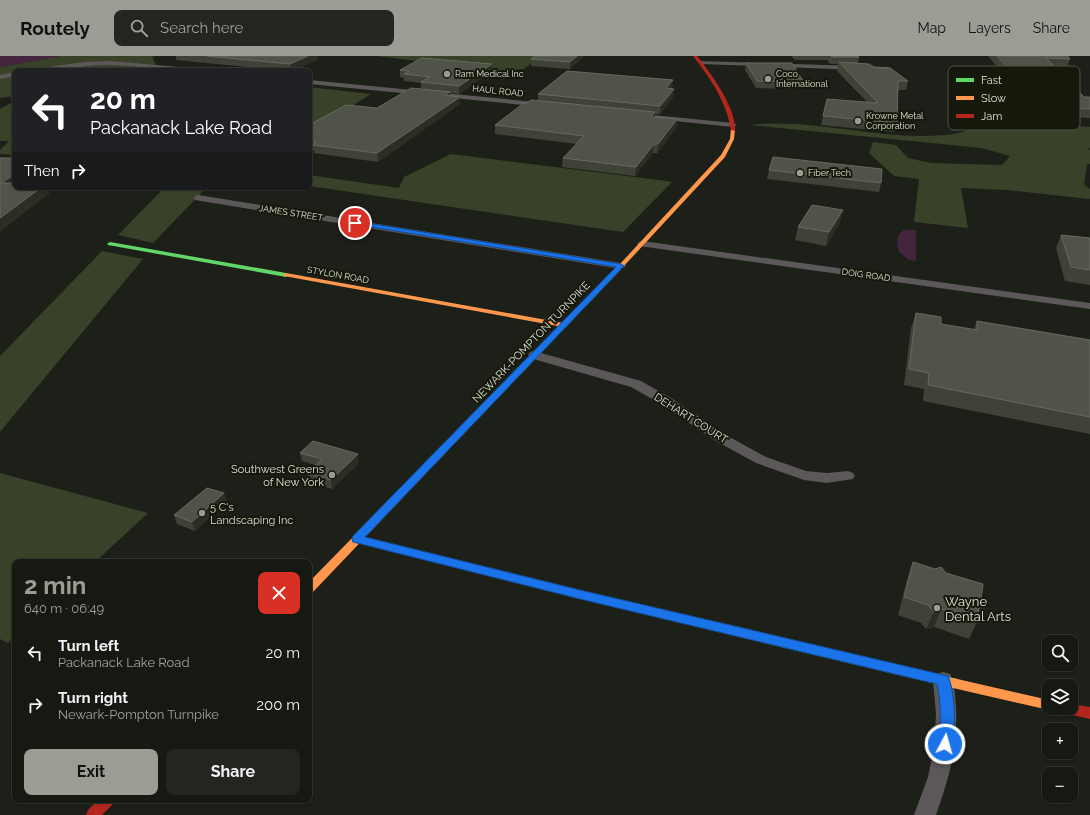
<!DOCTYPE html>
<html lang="en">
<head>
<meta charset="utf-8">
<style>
  body { margin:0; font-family:Raleway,sans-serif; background:#232520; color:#f1f3f6; height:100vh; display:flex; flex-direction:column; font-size:15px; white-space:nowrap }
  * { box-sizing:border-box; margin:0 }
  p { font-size:13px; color:#9ea09f }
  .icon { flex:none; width:22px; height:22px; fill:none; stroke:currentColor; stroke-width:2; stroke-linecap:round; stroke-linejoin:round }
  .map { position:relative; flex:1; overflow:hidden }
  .drawer { position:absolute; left:12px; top:503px; width:300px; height:244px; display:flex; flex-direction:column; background:#161812; border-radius:8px; box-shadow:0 1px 3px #0004,0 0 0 1px #353732 }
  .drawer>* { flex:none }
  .guide { position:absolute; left:12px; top:12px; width:300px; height:122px; border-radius:8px; box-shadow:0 1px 3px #0004,0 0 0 1px #353732; background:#202124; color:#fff; overflow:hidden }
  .buttons { position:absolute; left:1042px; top:579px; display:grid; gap:8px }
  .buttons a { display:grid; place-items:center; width:36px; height:36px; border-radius:8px; background:#161812; box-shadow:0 1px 3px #0004,0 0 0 1px #353732; font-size:20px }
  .pin { position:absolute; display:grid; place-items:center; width:34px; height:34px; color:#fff; margin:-17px; border:2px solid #fff; border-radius:50%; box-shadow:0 1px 4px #0007 }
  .me { position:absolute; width:44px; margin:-22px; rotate:6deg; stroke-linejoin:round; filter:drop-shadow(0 0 3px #0008) }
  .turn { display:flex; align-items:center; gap:14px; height:84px; padding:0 12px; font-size:18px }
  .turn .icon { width:52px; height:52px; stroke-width:2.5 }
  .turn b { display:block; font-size:28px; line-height:34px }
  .then { display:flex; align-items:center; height:38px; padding:0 12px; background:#0003; gap:8px; font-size:15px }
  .round { display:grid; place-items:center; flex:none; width:42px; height:42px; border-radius:8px; background:#232520 }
  .headline { display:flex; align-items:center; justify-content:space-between; height:68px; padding:0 12px }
  h1 { font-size:24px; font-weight:700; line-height:30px; color:#999d93 }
  .button { display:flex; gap:8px; margin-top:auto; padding:8px 12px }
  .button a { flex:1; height:46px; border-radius:8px; background:#999d93; color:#111; font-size:16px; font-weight:700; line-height:46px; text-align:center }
  .button a+a { background:#232520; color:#f1f3f6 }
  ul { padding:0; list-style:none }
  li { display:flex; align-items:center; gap:12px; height:52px; padding:0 12px }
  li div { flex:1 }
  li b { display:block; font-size:15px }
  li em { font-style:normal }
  header { display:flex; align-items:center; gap:24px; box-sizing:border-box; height:56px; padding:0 20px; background:#999d93; color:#111 }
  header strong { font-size:19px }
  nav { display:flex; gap:22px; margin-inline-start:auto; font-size:14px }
  .search { width:280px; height:36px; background:#232520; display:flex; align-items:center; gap:10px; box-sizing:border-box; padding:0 14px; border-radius:8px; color:#9ea09f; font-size:15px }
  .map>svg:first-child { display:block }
  .green { fill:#394128 }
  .water { fill:#43253e }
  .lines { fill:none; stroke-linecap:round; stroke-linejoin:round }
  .street { fill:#5c585a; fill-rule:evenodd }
  .fast { fill:#63d668; fill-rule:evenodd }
  .slow { fill:#ff974d; fill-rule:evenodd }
  .jam { fill:#b3261e; fill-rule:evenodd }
  .wall { fill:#3f4337 }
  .shaded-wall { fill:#2a2e23 }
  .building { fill:#505448; stroke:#666a5e }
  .route { fill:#1a73e8; stroke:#114b97 }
  .poi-dot { fill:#999d93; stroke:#15190b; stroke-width:1.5 }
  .labels { text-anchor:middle; stroke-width:4; stroke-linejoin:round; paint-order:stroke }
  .far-poi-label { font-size:9px; fill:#dce0d5; stroke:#15190b; text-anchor:start }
  .far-street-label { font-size:9px; fill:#dce0d5; stroke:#15190b }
  .street-label { font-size:11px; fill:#dce0d5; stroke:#15190b }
  .poi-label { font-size:11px; fill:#dce0d5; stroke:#15190b; text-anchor:end }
  .near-poi-label { font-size:13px; fill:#dce0d5; stroke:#15190b; text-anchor:start }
  .key { fill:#15190b; stroke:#515548; stroke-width:1 }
  .key-label { font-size:11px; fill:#dce0d5 }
</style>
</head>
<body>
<header>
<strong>Routely</strong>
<div class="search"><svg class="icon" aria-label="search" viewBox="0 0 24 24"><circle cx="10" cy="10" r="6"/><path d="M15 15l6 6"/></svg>Search here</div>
<nav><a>Map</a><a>Layers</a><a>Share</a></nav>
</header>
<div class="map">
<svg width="1090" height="759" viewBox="0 0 1090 759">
  <rect width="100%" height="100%" fill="#1d2018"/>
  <!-- green -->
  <path class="green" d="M60,0H155L152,1L158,13L168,15H15V40L0,42V11Z
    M377,0H540L524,13L497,15Z
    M309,31L371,38L309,77Z
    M15,45V99L0,98V94L9,85H0V53Z
    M1012,50L1023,66L1090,71V92L1088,93L1090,94V108H1087L1084,128L1090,133V143L1006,134L961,132L968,172L914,166L919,123L894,120L869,97L873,86L896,89L908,102L931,107L1002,109L1010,100L982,92L750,69C808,62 867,81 926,80C940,79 954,80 968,74C977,70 985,58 992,51Z
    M451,98L659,124L672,126L623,176L309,130V119L399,132L404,121Z
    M165,131H207L153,187L118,179Z
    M102,195L143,203L0,376V300Z
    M0,417L148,457L95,506H15V580L8,587L0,583Z"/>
  <!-- water -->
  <path class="water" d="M0,0H60L0,11Z
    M904,174H916V205L909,204L899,196C896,187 896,179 904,174Z"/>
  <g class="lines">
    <!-- street -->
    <path class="street" d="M110,5L202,13L205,15C173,15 142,10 110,9C84,8 58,15 31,15L34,13L84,6Z
      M699,5L888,11L891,13L888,15L701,8L698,6Z
      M15,16V20L0,23V19Z
      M309,24L545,47L548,49L545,51L309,28Z
      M633,57L733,67L737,69L733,71L636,61H633Z
      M198,139L621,207L626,210L621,213L195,144L194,142L195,140Z
      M642,185L1090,247V253L639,190L637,188L639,186Z
      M534,295L641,325L671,342L726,379L766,401L806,415L827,417L848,415L853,417L855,420L853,423L827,427L804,424L756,407L716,385L661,348L631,331L530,302L528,299L530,296Z
      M943,616L950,618C955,628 955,640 956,651C958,691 949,722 936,759H914L928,721L934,693L936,658L933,624L936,618Z"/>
    <!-- fast -->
    <path class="fast" d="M110,186L286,217L289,219L286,221L108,189L107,188Z
      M609,221L611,222V224L455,387H449L447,385L449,383L607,222Z
      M752,574L953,622L957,623L959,627L957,631L953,632L752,584L748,582L746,579L748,576Z"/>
    <!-- slow -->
    <path class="slow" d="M731,73L735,74L734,83L725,101L611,224H607V222L721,99L730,83Z
      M286,217L563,267L567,269L563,271L284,220L283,219Z
      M452,382L455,383L457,385L455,387L313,536L309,537V526L449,383Z
      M586,536L752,574L756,576L758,579L756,582L752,584L582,543L580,540L582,537Z
      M953,622L1049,644V652H1054L1049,654L953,632L949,631L947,627L949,623Z"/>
    <!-- jam -->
    <path class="jam" d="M693,0H697C711,17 737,53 735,75L731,74C726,45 711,23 693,0Z
      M357,479L586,536L590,537L592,540L590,543L586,544L353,486L352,483L353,480Z
      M1071,648L1090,651V663L1059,656L1058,652H1071Z
      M98,744H114L112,749L102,759H86L88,754Z"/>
  </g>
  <!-- wall -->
  <path class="wall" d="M176,0H318V3L292,15H289L176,4Z
    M535,0H584L570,13L531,10V3Z
    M791,0H857L859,1L858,7L876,12L908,25L906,34H898L897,67L894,76L821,69L823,60L867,46L837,15L838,8H830L827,4H795Z
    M988,0H1068L1070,3L1067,11L1054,10L1084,41H1090V62L1038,59Z
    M746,7L803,25L802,33L756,32L745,14Z
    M400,14L492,15L459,38L450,37V40L460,41V48L378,106L314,97V95L309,94V69L377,52L421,33V27L404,25V22L400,21Z
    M672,32L671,33L673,41L660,58H655V61L677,63L676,72L657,97H653L635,120L562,111L563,102L577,88L495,78V69L527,47L538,45V38Z
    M769,114L881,127L879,136L767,123Z
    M840,167L826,190L795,184L798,171Z
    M1061,179L1090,182V229L1065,225L1056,192Z
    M916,257L941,268L974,273L977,265L1090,284V378L923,345L924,333L904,329L911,272Z
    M300,397L359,407L332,433L309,426L307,417L315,409L302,405Z
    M224,437L227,446L195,475L177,468L174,459Z
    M913,506L946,517L981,543L979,567L976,568L969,583L934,571L926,573L921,567L898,559L907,524Z"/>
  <!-- shaded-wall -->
  <path class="shaded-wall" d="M308,0H318V3L291,15L290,8Z
    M577,0H584L570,13V6Z
    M492,8V15L459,38V30Z
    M673,24L672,32L665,40L666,32Z
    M674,33L673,41L660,58V50Z
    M450,36V44L445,39Z
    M460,41V48L378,106L377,97Z
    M655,56L654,65L651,61Z
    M677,63L676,72L657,97L658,88Z
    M654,88L653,97L635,120L636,111Z
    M15,118V130L1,127Z
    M42,131H47L50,137L0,176V162Z
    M843,154L840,167L826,190L829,176Z
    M358,398L359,407L332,433L331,424Z
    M224,437L227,446L195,475L192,466Z
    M987,549L979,567L976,568L977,565L979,551Z
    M941,553L934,571L926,573L934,556Z"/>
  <!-- building -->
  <path class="building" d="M207,0H308L290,8Z
    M535,0H577L570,6L531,3Z
    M831,0H857L859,1H832Z
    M997,0H1068L1070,3L1046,2L1084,41H1090V53L1041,50Z
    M422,2L492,8L459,30L421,26L430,21L404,18L409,15L400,14Z
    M839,6L869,8L876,12H890L908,25H898L897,67L823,60L827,43L878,47Z
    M746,7H792L803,25H757Z
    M567,15L673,24L666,32L674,33L660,50L538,38Z
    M411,32L450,36L445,39L460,41L377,97L313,89L316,86H309V69L346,49L377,52Z
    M531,44L655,56L651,61L677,63L658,88H654L636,111L563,102L584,80L495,69L524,47H527Z
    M773,101L882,113L881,127L769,114Z
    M0,102H15V118L1,127H15V131H42L0,162Z
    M812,149L843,154L829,176L798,171Z
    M1061,179L1090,182V214L1071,211Z
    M916,257L941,261V268L977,274V265L1090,284V361L928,329L929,317L909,313Z
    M313,385L358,398L331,424L307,417L322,403L300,397Z
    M207,432L224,437L192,466L174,459Z
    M913,506L935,513L941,511L946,517L983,528L981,543L987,549L979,551L977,565L941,553L934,556L928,549L904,541Z"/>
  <!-- route -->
  <path class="route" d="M355,165L621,208L624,210L365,481L580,534L948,620C955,635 957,677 950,692L945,694L940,692C937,686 940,680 940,673C941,658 940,643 937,628L580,543L353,486L352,483L353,480L616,211L353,168V166Z"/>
  <!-- markers -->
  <g class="poi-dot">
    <circle cx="447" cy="18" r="4"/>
    <circle cx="768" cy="23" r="4"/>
    <circle cx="858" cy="65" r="4"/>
    <circle cx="800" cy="117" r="4"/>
    <circle cx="332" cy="419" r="4"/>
    <circle cx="202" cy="457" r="4"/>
    <circle cx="937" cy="552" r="4"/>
  </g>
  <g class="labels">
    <!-- far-poi labels -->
    <g class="far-poi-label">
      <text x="455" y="21">Ram Medical Inc</text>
      <text x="776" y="21">Coco<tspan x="776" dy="10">International</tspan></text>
      <text x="866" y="63">Krowne Metal<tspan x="866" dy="10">Corporation</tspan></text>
      <text x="808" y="120">Fiber Tech</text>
    </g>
    <!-- far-street labels -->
    <g class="far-street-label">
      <text transform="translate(498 35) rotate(6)" y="3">HAUL ROAD</text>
      <text transform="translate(291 157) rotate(9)" y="3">JAMES STREET</text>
      <text transform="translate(338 219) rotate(10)" y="3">STYLON ROAD</text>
      <text transform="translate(866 219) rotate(8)" y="3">DOIG ROAD</text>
    </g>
    <!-- street labels -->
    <g class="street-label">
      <text transform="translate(531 286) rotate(-46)" y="4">NEWARK-POMPTON TURNPIKE</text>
      <text transform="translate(691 362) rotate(32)" y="4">DEHART COURT</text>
    </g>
    <!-- poi labels -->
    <g class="poi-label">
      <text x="324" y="417">Southwest Greens<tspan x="324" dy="13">of New York</tspan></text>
      <text x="210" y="455" text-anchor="start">5 C's<tspan x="210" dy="13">Landscaping Inc</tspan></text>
    </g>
    <!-- near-poi labels -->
    <g class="near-poi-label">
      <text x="945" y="550">Wayne<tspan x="945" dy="15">Dental Arts</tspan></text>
    </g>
  </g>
  <!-- legend -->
  <rect x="948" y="10" width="132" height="64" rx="6" class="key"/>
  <rect x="956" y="22" width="18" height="4" fill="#63d668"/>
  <rect x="956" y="40" width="18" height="4" fill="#ff974d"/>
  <rect x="956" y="58" width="18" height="4" fill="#b3261e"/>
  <g class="key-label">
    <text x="981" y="28">Fast</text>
    <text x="981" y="46">Slow</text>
    <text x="981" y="64">Jam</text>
  </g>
</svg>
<div class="buttons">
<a><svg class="icon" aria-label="search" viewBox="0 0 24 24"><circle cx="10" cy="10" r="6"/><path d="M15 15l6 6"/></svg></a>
<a><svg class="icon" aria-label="layers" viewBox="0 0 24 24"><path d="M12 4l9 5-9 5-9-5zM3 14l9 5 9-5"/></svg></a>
<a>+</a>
<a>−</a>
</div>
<div class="pin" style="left:355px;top:167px;background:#d93025"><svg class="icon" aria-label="arrive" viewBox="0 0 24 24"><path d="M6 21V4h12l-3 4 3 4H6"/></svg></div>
<svg class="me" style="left:945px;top:688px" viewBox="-20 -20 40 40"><circle r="17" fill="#1a73e8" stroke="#fff" stroke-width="3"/><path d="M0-11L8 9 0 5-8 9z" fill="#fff"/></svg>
<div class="guide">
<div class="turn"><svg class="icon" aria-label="left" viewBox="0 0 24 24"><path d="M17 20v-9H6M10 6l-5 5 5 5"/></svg><div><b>20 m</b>Packanack Lake Road</div></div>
<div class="then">Then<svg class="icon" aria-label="right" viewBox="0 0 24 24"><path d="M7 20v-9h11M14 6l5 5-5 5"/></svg></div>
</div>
<section class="drawer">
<div class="headline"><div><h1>2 min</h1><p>640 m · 06:49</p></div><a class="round" style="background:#d93025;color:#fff"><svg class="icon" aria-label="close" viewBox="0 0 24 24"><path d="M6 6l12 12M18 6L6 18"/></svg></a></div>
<ul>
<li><svg class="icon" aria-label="left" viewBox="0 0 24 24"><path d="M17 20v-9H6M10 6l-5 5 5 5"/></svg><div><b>Turn left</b><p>Packanack Lake Road</p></div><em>20 m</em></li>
<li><svg class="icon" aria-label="right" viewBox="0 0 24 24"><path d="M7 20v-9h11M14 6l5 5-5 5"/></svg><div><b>Turn right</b><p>Newark-Pompton Turnpike</p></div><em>200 m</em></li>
</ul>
<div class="button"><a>Exit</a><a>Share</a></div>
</section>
</div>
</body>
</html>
